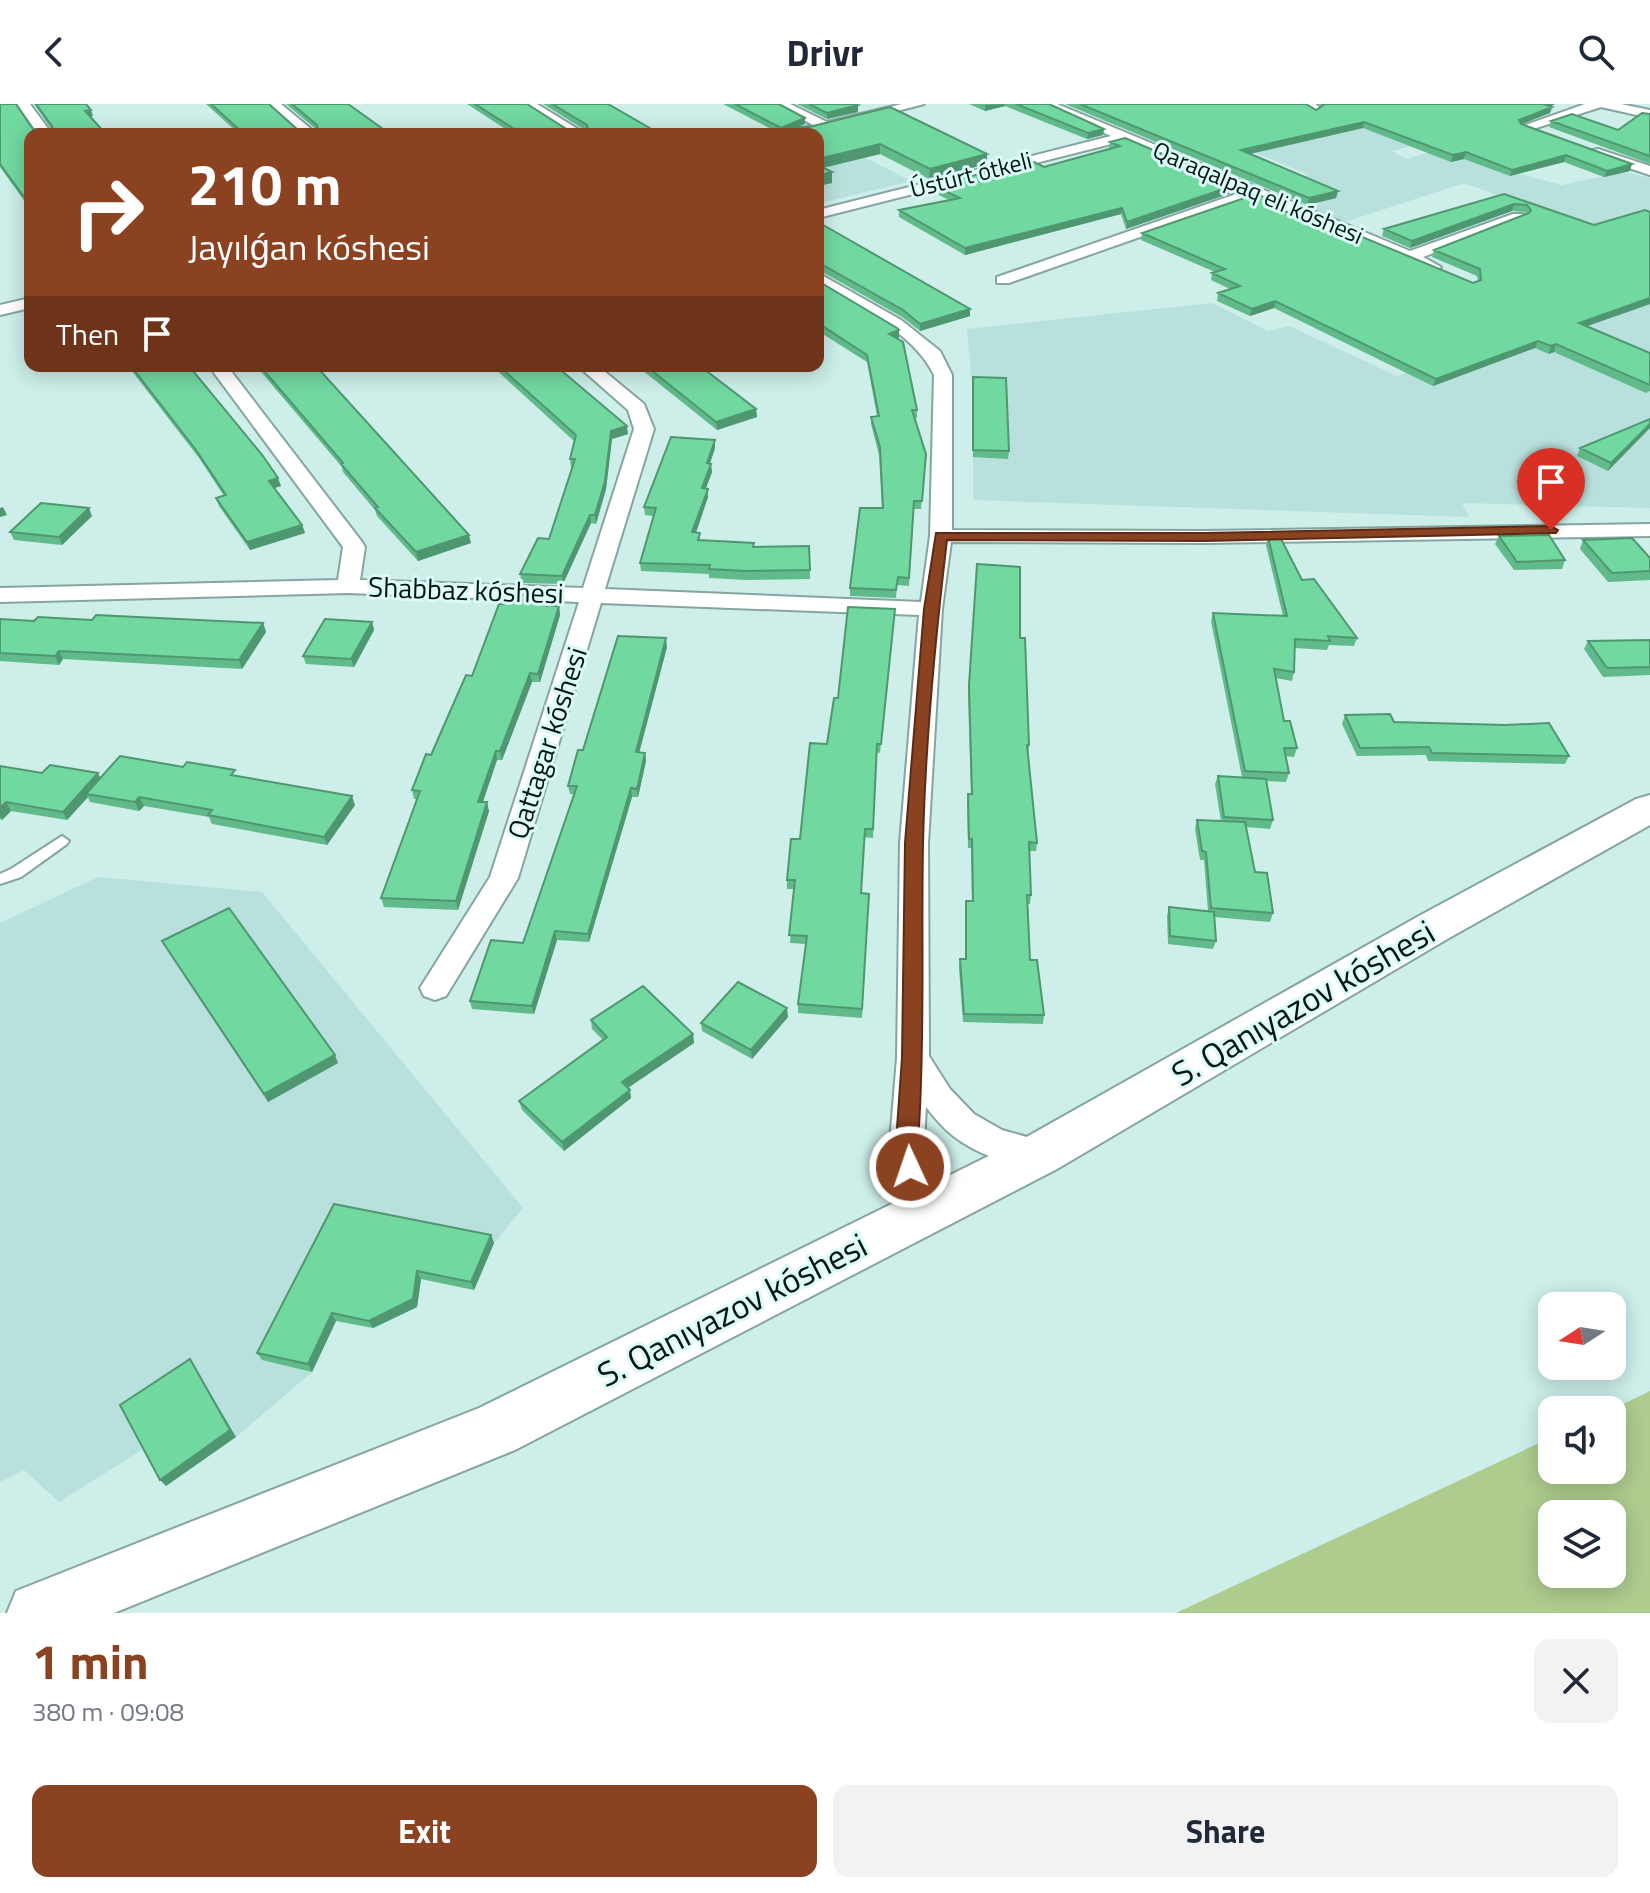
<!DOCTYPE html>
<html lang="en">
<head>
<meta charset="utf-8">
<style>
  body { margin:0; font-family:"Titillium Web",sans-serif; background:#f2f2f3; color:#1f2937; height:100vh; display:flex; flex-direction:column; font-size:30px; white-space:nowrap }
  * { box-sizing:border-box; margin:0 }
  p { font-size:26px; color:#747a83 }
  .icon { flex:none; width:44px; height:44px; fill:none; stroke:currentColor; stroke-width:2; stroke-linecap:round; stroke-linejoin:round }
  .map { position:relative; height:1509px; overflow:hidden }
  .details { display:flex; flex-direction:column; background:#fff; flex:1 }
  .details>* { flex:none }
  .top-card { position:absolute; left:24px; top:24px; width:800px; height:244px; border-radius:16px; box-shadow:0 4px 20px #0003; background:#8a4221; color:#fff; overflow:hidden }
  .needle { width:52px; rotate:258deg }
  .buttons { position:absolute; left:1538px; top:1188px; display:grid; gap:16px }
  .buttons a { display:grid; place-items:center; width:88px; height:88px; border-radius:16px; background:#fff; box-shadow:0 4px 20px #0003; font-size:40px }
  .pin { position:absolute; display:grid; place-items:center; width:68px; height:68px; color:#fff; margin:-82px -34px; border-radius:50% 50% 50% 0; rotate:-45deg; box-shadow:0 0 8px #0007 }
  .pin .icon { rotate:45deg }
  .me { position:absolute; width:88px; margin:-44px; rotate:357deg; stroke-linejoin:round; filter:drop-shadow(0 0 6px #0008) }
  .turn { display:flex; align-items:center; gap:28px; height:168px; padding:0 32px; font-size:36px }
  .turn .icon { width:104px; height:104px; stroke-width:2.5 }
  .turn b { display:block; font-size:56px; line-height:68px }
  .then { display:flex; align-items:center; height:76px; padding:0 32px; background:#0003; gap:16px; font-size:30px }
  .round { display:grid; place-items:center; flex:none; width:84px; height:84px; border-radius:16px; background:#f2f2f3 }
  .headline { display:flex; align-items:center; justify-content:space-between; height:136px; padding:0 32px }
  h1 { font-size:48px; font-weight:700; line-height:60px; color:#8a4221 }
  .primary-button { display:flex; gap:16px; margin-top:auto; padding:16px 32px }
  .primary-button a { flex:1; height:92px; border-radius:16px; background:#8a4221; color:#fff; font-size:32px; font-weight:700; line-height:92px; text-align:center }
  .primary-button a+a { background:#f2f2f3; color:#1f2937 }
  header { display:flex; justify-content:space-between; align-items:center; height:104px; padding:0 32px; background:#fff; font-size:36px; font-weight:700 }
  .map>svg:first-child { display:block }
  .built { fill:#b8e0dc }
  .green { fill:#aecc8e; fill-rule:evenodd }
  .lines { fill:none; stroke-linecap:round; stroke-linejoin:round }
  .lane-casing { stroke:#86a5a1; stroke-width:4 }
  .street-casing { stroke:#86a5a1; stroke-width:4 }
  .secondary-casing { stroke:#86a5a1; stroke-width:4 }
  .lane { fill:#fff; fill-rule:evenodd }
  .street { fill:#fff; fill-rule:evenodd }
  .secondary { fill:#fff; fill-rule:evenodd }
  .wall { fill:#61ba8a }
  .shaded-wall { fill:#4f9770 }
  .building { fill:#71d8a0; stroke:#4f9770; stroke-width:2 }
  .route { fill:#8a4221; stroke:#5a2b15; stroke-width:2 }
  .labels { text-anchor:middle; stroke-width:6; stroke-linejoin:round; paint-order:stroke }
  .far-street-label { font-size:24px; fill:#081412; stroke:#dafbf7 }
  .street-label { font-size:28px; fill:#081412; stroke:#dafbf7 }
  .near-street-label { font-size:34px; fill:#081412; stroke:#dafbf7 }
</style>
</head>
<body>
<header><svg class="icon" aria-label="back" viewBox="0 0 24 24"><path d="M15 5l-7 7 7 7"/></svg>Drivr<svg class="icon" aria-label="search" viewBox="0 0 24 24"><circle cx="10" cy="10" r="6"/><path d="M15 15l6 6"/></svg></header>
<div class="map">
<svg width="1650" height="1509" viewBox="0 0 1650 1509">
  <rect width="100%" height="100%" fill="#cdeee9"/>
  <!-- built -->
  <path class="built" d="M1384,19L1443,34L1392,47L1406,55L1428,49L1451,58L1464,55L1561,81L1625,68L1650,74V404L1462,399L1469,413L973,396V353L1005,282L972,280L967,225L1212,199L1268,227L1289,222L1397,272L1528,225L1609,146L1511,96L1464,79L1345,118L1310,104L1320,100L1274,80L1309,71L1244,44L1299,29L1314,35Z
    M817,30H818L911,77L818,100Z
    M98,773L262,788L523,1104L494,1139L474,1186L421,1175L417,1203L373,1224L336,1217L312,1268L236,1333L166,1382L145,1344L59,1398L24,1366L0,1378V819Z"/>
  <!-- green -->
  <path class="green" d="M1650,1287V1509H1176L1552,1333V1366H1612L1611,1306ZM1552,1410H1612V1470H1552Z"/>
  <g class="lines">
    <defs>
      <path id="lane" d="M62,732L69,737L67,740L21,773L0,780V770L11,765Z"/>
      <path id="street" d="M17,0H30L52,30H38Z
        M267,0H281L317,30H302Z
        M522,0H537L586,30H570Z
        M774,0H790L827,18L902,0H924L808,30H784L813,21Z
        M1040,0H1057L1410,147L1513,110H1523L1526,113L1423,153L1441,163L1433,168L1254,93L1009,179H997V173L1242,88L1123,37L818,114V106L1111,32Z
        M1297,0H1315L1322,5L1316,9Z
        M1585,0H1621L1650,6V14L1601,3L1527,27L1520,23Z
        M1598,45L1650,62V71L1593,52V46Z
        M818,169L901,216L940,247L952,271V426L1204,427L1650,420V432L1204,439L951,438L942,505L928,739L929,952L950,985L974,1010L1002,1026L1052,1040L1057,1050L1052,1060C1024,1070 974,1049 952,1031C942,1023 934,1013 926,1003L924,1038L934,1113L928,1124L916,1129L904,1124L898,1113L890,1038L897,954L900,739L919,511L601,499L518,774L446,892L435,896L424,892L420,884L490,773L579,498L348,489L0,498V484L338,476L343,443L209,262H227L362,438L365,443L360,476L583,484L634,325L628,306L578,262H598L644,300L654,325L605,485L921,498L930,432L934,271C913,227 859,205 818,181Z
        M30,194V204L0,211V201Z"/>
      <path id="secondary" d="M1650,691V721L1449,834L1057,1065L515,1346L114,1509H7L16,1487L479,1304L1023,1035L1419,812L1636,695Z"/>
    </defs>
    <!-- lane casing -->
    <use href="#lane" class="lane-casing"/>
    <!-- street casing -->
    <use href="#street" class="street-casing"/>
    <!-- secondary casing -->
    <use href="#secondary" class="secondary-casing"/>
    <!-- lane -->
    <use href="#lane" class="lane"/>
    <!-- street -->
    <use href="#street" class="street"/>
    <!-- secondary -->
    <use href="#secondary" class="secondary"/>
  </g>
  <!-- wall -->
  <path class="wall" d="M0,0L33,25L52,26L34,0H86L93,12H90L106,30H30V105L0,63Z
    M206,0H269L298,26H317L286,0H348L390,30H239Z
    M467,0H527L568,26H585L543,0H608L660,30H513Z
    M723,0H779L805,20L798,23L987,60L929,75L880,50L823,64L832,68V79L818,82V30H787V27L781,30Z
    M797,0H855L858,8L827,15Z
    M969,0H1049L1104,25L1103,31L1087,35L1005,2L985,7Z
    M1065,0H1306L1316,6L1321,2L1319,0H1555L1551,2L1552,3L1550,9L1522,20L1630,67L1604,73L1564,58L1510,72L1464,55L1451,58L1363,24L1250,50L1338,87L1336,94L1307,101Z
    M1650,10V60L1549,23L1551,17L1618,26Z
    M1110,38L1235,81L1234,88L1126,125L1121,110L965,151L899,113V106L949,96L939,91V84L948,82V78L1044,63L1110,44H1109Z
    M1504,90L1594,121L1650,108V200L1587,222L1650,249V287L1646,289L1554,248L1549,250L1535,244L1433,282L1274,204L1250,212L1217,197L1218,189L1230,185L1211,176L1212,169L1215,168L1141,136L1142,129L1282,106L1351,135L1473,179L1478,177L1477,172L1432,153L1434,146L1527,110L1525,108L1512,107L1410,144L1382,132L1384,125Z
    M818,118L970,212L920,227L902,213L819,166Z
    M818,177L899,226V234H897L917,306V314H914L926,350L921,405H914L909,482L897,481L896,494L850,492V484L882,404L879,351L871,320V313L877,312L867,258L818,227Z
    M128,262H189L281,382L274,384L302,421L305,429L250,446L219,402L216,394L224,392L199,354Z
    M256,262H316L471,439L418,457L377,412L375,406L343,368L342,363Z
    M492,262H556L628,330L612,335L606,385L596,420L591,419L563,480L522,479L520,470L549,435L573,363H571L570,355L574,337Z
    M637,262H700L756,305L757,313L717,326Z
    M973,273L1009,347L1008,355L973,353Z
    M1650,315L1608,367L1577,352L1580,344Z
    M715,344L710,360L712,368L706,384L708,385V393L696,429L701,436L754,443L809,442L810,475L746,476L709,474V470L641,467L640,459L654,412L645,411L644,403Z
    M92,412L62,441L14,436L10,428Z
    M1499,432L1565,456L1562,465L1514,466L1495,440Z
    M1268,433L1302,476L1357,534L1354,542L1329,541L1327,546L1295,544L1294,568L1292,577L1275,574L1284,617L1297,644L1294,653L1285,652L1289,669L1286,678L1266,677L1273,716L1270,725L1246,723L1255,768L1273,809L1270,818L1214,813L1216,837L1213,845L1168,840L1167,812L1169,803L1208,807L1204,756H1200L1195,725L1197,716L1221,717L1215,680L1218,672L1242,673L1211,517L1213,509L1283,512L1266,441Z
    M1583,436L1650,454V476L1608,478L1580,445Z
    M977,460L1020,534L1029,641L1028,650L1037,739L1036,747H1029L1031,791L1030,800H1028L1030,856L1044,911L1043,920L963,918L959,864L960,855H965L966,797H972L971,744H968L967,698L968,690H971L968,590Z
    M554,500L553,502H559L560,511L540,578H532L502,656H497L483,698L489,707L458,806L384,803L381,794L417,695H414L412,686L431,651Z
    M894,513L880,649L877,648L873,734L864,733L861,789L869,790L862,914L798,909V900L806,840L790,839L794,785H787V776L827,640L838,594Z
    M0,515L34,517L92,516L263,519L266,528L242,565L63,555L59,561L0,557Z
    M372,518L374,526L354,563L306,560L303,552Z
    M1650,536V571L1603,573L1584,545L1588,537Z
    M667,543L639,648L645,649L646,657L638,693H632L589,838L557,836L534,910L472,905L470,897L523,839L574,690H570L568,682L583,646Z
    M1345,611L1394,618L1569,652L1565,660L1428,657L1426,651L1357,652L1342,620Z
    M0,662L42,669L100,674L238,672L355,701L327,741L212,720L209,713L144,702L139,707L90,698L88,693L67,716L11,707L2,716L0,715Z
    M162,837L338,959L268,998L167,846Z
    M788,913L752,955L702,927L701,919Z
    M591,916L693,930L694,939L628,984L631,994L564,1047L522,1006L519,997L603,936L592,925Z
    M334,1100L491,1131L494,1139L474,1186L421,1175L417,1203L373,1224L336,1217L312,1268L262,1256L257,1249Z"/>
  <!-- shaded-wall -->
  <path class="shaded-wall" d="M1005,0V2L985,7V1Z
    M1547,0H1555L1546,5L1552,3L1550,9L1517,22L1519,16Z
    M858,1V8L827,15V9Z
    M91,6L93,12L87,13L85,7Z
    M805,14V20L792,25L787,23V27L781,30V24Z
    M1364,18L1363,24L1240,52L1241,46Z
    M1104,25L1103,31L1087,35L1088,29Z
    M880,40V50L818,65V55Z
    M1466,48L1464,55L1451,58L1453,51Z
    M987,50V60L929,75L930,65Z
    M1566,51L1564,58L1510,72L1512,66Z
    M1632,60L1630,67L1604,73L1607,67Z
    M832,68V79L818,82V72Z
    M1235,81L1234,88L1126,125L1127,118Z
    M1338,87L1336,94L1307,101L1309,94Z
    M1514,100L1512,107L1410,144L1412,137Z
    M1122,104L1121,110L965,151V144Z
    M1650,194V200L1576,226L1579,219Z
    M1275,197L1274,204L1250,212L1252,205Z
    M970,205V212L920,227V220Z
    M899,226V234L889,237V230Z
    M1538,237L1535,244L1433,282L1436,275Z
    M1556,240L1554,248L1549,250L1551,242Z
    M756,305L757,313L717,326L716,318Z
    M1650,320V324L1608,367L1611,359Z
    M627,322L628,330L612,335L606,385L596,420L595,411L611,327Z
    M715,336V344L707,367V359Z
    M711,360L712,368L703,392L702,384Z
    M278,374L281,382L271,385L269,377Z
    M708,385V393L693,437L692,428Z
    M3,403L7,411L0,413V404Z
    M89,404L92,412L62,441L59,433Z
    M590,411L591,419L563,480L562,472Z
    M302,421L305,429L250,446L247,438Z
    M469,431L471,439L418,457L416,448Z
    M552,492L554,500L549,510L547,502Z
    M559,502L560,511L540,578L538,570Z
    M372,518L374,526L354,563L351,555Z
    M263,519L266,528L242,565L239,556Z
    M666,534L667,543L637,657L636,648Z
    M59,547L63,555L59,561L55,552Z
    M530,569L532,578L502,656L500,647Z
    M496,647L497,656L480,706L478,698Z
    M645,649L646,657L638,693L637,685Z
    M98,669L102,677L86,690L88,693L67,716L63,708Z
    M631,684L632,693L589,838L588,830Z
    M352,692L355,701L327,741L324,733Z
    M139,693L144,702L139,707L135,698Z
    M6,698L11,707L2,716L0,712V704Z
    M487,698L489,707L458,806L456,797Z
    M555,827L557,836L534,910L532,902Z
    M787,904L788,913L752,955L751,946Z
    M693,930L694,939L623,987L622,978Z
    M335,951L338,959L268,998L264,990Z
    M630,986L631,994L564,1047L562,1038Z
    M491,1131L494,1139L474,1186L471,1178Z
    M417,1167L421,1175L417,1203L373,1224L369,1217Z
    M332,1209L336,1217L312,1268L308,1260Z
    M190,1255L236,1333L166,1382L160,1376Z"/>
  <!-- building -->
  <path class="building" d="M0,0H16L33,25L52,26V22L36,0H86L91,6L85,7L106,30H30V101L0,60Z
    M211,0H269L298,26H318L317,21L292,0H348L390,30H244Z
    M475,0H527L568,26H588L587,21L552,0H608L660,30H522Z
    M735,0H779L805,14L781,24Z
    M809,0H855L858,1L827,9Z
    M1016,0H1049L1104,25L1088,29Z
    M1080,0H1306L1316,6L1325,0H1547L1546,1L1552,3L1519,16L1521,20L1632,60L1607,67L1566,51L1512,66L1466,48L1453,51L1364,18L1241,46L1338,87L1309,94Z
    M890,3L987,50L930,65L880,40L818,55V30H801L787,23H809Z
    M1642,9L1650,10V52L1551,17L1572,10L1618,26Z
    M1125,34L1235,81L1127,118L1122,104L965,144L899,106L960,94L939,84L953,80L948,78L1006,63L1034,58L1044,63L1120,42L1110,38Z
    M818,61L832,68L818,72Z
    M1256,90L1284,101L1275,103L1351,135L1360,132L1473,179L1481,176L1480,165L1434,146L1529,109L1531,106L1527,101L1514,100L1412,137L1384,125L1504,90L1594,121L1645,106L1650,108V194L1579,219L1650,249V281L1556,240L1551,242L1538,237L1436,275L1275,197L1252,205L1218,189L1240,182L1212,169L1225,165L1142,129Z
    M818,118L970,205L920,220L903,206L819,159L818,160Z
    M818,177L897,224L899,226L889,230L903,238L917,306H912L926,350L922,397H914L909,474L898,473L896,486L850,484L860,404H883L880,343L871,313L879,312L867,251L818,219Z
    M131,262H189L263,352L278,374L269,377L302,421L247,438L216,394L226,391L196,346Z
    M260,262H316L469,431L416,448L375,404L378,403L341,360L343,359Z
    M499,262H556L627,322L611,327L605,377L595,411H590L562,472L520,470L538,434L549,435L575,355H570L576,331Z
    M646,262H700L756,305L716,318Z
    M973,273L1006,274L1009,347L973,346Z
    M1650,315V320L1611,359L1580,344Z
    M671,333L715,336L707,359L711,360L702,384L708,385L692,428L700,429L698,436L754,439L753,443L809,442L810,466L746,467L709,465L710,461L640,459L656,404L644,403Z
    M41,399L89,404L59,433L10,428Z
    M1549,431L1565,456L1517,458L1499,432Z
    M1268,433H1280L1302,476L1314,475L1357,534L1328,532L1330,537L1295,535L1294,568L1274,565L1284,617H1290L1297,644H1284L1289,669L1245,667L1213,509L1287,512Z
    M1632,434L1650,454V467L1612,469L1583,436Z
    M977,460L1020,463V534H1025L1029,641H1027L1037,739L1029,738L1031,791H1027L1030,856H1037L1044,911L964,910L960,855H966V797H973L972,735H969L968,690H972L969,581Z
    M510,490L552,492L547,502H559L538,570L530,569L500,647H496L478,698H487L456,797L381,794L420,687L412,686L426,650L431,651L466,571L472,572L499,500H505Z
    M848,503L895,505L881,640H877L873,725H865L861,789L869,790L862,905L798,900L807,832L789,831L795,776H787L791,735H800L810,639L827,640L834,594H838Z
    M96,511L263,519L239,556L59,547L55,552L0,549V515L34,517L38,513L92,516Z
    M325,515L372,518L351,555L303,552Z
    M618,532L666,534L636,648L645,649L637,685L631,684L588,830L555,827L532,902L470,897L491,836L523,839L577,682H568L578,646H583Z
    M1650,536V563L1607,564L1588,537Z
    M1390,610L1394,618L1505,621L1549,619L1569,652L1432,649L1429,643L1360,644L1345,611Z
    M120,652L183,663L187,658L235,666L231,671L352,692L324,733L208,711L212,706L139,693L135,698L86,690Z
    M50,661L98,669L63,708L6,698L0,704V662L42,669Z
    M1218,672L1266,675L1273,716L1224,713Z
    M1197,716L1245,718L1255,768L1267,769L1273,809L1211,804L1206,748L1202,747Z
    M1169,803L1214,808L1216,837L1170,832Z
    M229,804L335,951L264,990L162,837Z
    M738,878L787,904L751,946L701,919Z
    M643,882L693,930L622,978L630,986L562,1038L519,997L607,933L591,916Z
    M334,1100L491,1131L471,1178L417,1167L413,1195L369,1217L332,1209L308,1260L257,1249Z
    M190,1255L230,1326L160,1376L120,1301Z"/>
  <!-- route -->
  <path class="route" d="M1551,422L1558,426L1556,429L1204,437L947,436C935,537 925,640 923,741C921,835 925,928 919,1022C918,1037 924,1057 918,1070L910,1073L902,1070L896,1038L902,954L905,739L924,505L936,429H1204Z"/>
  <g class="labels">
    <!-- far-street labels -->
    <g class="far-street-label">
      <text transform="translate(971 71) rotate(-14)" y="8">Ústúrt ótkeli</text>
      <text transform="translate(1258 89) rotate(23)" y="8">Qaraqalpaq eli kóshesi</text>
    </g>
    <!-- street labels -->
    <g class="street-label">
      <text transform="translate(466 486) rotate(2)" y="10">Shabbaz kóshesi</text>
      <text transform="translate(547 639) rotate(-72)" y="10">Qattagar kóshesi</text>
    </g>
    <!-- near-street labels -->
    <g class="near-street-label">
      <text transform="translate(1303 899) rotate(-30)" y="12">S. Qanıyazov kóshesi</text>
      <text transform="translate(732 1206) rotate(-27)" y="12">S. Qanıyazov kóshesi</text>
    </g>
  </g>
</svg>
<div class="buttons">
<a><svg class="needle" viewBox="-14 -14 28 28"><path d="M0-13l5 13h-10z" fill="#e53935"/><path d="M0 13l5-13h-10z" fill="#747a83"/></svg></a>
<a><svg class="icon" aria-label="sound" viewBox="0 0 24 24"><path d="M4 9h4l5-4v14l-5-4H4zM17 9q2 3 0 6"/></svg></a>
<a><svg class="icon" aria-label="layers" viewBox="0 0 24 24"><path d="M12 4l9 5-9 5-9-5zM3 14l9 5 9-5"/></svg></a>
</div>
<div class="pin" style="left:1551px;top:426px;background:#d93025"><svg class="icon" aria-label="arrive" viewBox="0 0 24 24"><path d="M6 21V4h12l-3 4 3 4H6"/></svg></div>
<svg class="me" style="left:910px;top:1063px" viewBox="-20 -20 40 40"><circle r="17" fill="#8a4221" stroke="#fff" stroke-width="3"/><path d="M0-11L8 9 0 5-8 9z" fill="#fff"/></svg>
<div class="top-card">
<div class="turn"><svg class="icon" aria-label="right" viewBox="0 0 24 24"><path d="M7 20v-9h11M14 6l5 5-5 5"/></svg><div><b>210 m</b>Jayılǵan kóshesi</div></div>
<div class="then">Then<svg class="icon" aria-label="arrive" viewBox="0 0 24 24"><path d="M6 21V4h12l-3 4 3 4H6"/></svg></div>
</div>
</div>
<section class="details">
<div class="headline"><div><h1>1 min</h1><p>380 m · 09:08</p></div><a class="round"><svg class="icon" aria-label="close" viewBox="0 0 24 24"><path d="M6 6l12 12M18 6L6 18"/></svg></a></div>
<div class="primary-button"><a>Exit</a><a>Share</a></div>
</section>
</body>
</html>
